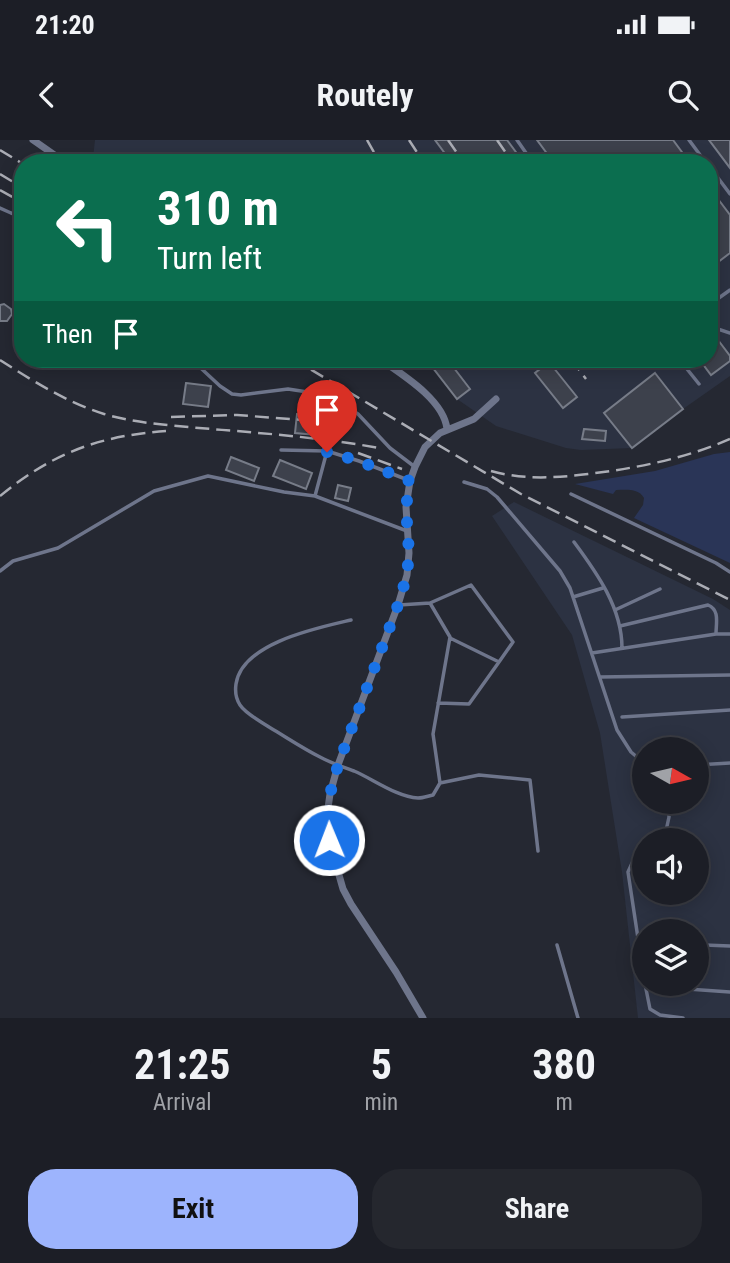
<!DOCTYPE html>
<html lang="en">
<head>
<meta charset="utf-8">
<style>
  body { margin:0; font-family:"Roboto Condensed",sans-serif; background:#25272e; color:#f1f3f6; height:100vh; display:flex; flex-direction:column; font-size:26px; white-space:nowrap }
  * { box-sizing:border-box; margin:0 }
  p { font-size:23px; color:#a0a2a7 }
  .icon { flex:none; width:38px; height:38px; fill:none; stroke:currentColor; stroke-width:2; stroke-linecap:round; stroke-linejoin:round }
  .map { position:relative; height:878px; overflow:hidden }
  .details { display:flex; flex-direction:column; background:#1c1e26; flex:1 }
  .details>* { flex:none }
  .banner { position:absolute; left:14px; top:14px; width:704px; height:214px; border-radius:28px; box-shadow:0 4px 18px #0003,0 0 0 2px #3a3c43; background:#0b6e4f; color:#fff; overflow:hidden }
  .needle { width:46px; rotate:98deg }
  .tools { position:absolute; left:632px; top:597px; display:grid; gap:14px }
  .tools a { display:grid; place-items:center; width:77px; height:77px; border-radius:50%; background:#1c1e26; box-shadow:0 4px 18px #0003,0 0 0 2px #3a3c43; font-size:35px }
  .pin { position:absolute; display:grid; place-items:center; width:60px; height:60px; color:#fff; margin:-72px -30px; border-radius:50% 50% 50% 0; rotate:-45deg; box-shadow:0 0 7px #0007 }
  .pin .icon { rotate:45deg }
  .me { position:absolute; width:77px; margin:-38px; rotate:359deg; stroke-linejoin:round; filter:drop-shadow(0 0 5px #0008) }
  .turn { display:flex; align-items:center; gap:24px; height:147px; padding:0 28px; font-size:32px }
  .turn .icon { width:91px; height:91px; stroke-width:2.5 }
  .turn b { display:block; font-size:49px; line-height:60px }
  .then { display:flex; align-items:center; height:66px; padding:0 28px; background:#0003; gap:14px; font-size:26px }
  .eta { display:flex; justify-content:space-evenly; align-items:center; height:119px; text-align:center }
  .eta b { font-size:42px; font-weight:700; line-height:49px }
  .action { display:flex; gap:14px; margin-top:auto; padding:14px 28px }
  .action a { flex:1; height:80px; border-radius:28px; background:#9db4fd; color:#111; font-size:28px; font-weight:700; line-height:80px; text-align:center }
  .action a+a { background:#25272e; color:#f1f3f6 }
  .status { display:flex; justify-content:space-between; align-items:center; height:49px; padding:0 35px; background:#1c1e26; direction:ltr }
  .status svg { height:19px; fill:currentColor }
  header { display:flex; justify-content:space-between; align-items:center; height:91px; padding:0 28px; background:#1c1e26; font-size:32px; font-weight:700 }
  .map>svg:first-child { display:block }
  .built { fill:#2c3242; fill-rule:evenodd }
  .green { fill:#2a3557 }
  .building { fill:#3d414c; stroke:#777c88; stroke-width:2 }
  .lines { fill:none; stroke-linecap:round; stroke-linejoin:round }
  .service { stroke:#6e758b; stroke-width:3.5 }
  .minor { stroke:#6e758b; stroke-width:7 }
  .rail { stroke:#abadb5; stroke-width:2.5; stroke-dasharray:14 7; stroke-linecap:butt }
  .route { stroke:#1a73e8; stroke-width:12; stroke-dasharray:0 21.6 }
</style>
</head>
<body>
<div class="status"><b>21:20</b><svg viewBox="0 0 49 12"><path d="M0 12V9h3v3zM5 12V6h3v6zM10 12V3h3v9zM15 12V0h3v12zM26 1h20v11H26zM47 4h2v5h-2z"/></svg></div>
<header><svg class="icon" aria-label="back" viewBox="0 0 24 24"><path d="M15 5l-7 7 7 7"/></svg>Routely<svg class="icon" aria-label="search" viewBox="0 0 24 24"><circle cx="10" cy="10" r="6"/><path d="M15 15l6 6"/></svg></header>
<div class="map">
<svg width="730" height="878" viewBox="0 0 730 878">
  <rect width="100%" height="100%" fill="#252832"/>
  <!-- built -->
  <path class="built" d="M95,0H730V236L683,269L632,308L581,310L566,308L496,286L457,259L426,219H709V23H100L93,18Z
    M514,362L713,459L730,470V878H638L622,732L600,593L572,495L492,376ZM644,609H696V662H644ZM644,700H696V752H644ZM644,791H696V844H644Z"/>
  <!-- green -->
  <path class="green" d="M730,312V423L634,378L643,365L644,358C638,348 627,350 616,350L613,354L575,344L655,331L714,314Z"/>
  <!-- building -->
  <path class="building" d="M435,0H507L524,23H452Z
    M537,0H673L690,23H554Z
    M709,0H730V28Z
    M709,47L730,75V113L709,129Z
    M4,164L11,169L12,174L7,181H0V165Z
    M709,191L712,192L730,216V221L711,235L699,219H709Z
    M426,219H447L470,249L457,259Z
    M549,222L577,257L563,268L535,233Z
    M655,233L683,269L632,308L604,273Z
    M186,243L211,246L208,267L183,264Z
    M332,272L343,273L340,297L295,293L297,274L332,277Z
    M584,289L606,291L605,301L582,299Z
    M231,317L259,328L254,341L226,330Z
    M280,320L312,333L306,349L273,336Z
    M338,345L351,348L348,361L335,358Z"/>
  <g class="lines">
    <!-- service -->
    <path class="service" d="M517,0L533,23
      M689,0L706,23
      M709,26L730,54
      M0,68L11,73L23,77
      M709,165L730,150
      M709,186L730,193
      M191,219L220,246L232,254L241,255L288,249L314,253L338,261L358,274L390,308L415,327
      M679,219L699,244
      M281,310L327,311L359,321L408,340
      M464,342L487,349L497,357L560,431L570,448L573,457L617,590L631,612L644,623
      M571,354L716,423L730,432
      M315,356L327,311
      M574,402C597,433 622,468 622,508
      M0,431L13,421L58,408L154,351L208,336L284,352L315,356L407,391
      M573,457L603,448
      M430,463L471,445L513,502L499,522L450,498
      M615,470L660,449
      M351,480C317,488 242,503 236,544C235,551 236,559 240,565C246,574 260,581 269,587C286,597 302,608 320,617C331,623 343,627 354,631C373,639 397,657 418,658C423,658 428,656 433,655L440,643L433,594L450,497L430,463L399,465
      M620,486L708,465C720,470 716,483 716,494
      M592,513L716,494H730
      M600,537L730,535
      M438,563L469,564L499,522
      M622,577L730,570
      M696,625L730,623
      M440,643L479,635L530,640L538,711
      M664,700L669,677L668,662
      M644,714L633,721L628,732L644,838
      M557,805L578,878
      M704,805L730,806
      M645,844L650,869L660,875L683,878
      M645,846L730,852"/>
    <!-- minor -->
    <path class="minor" d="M33,0L66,23
      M380,219C403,235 444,260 447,289
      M423,878L396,832L351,764L343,749L329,700L328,686V668L330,654L338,625L398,465L407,435L409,413L406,367L410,341L415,327L425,307L440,293L474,279L496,259"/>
    <!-- rail -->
    <path class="rail" d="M367,0L380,23
      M409,0L424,23
      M448,0L464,23
      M497,0L513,23
      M0,10L23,24
      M0,34L23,48
      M0,50L23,63
      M293,219L521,354L730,460
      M571,219L586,239
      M0,220C33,241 66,262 104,274C134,283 167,285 199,288C259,293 319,297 379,308
      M171,277L237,275L328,282
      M358,313L402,329
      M491,331C524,340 554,338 588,334C637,328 684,319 730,299
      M0,356C53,313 98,296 166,291"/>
  </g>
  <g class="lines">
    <!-- route -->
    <path class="route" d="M327,312L359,321L410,341L406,367L409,413L407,435L398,465L338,625L330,654L328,668L329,700"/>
  </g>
</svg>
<div class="tools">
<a><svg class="needle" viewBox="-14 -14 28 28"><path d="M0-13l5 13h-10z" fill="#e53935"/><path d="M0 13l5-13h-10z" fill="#a0a2a7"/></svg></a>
<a><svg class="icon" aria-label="sound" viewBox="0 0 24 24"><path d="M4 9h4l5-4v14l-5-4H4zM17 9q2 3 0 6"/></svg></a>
<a><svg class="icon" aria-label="layers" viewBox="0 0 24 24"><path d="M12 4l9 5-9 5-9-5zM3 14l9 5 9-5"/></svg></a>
</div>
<div class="pin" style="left:327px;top:312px;background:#d93025"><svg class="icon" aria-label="arrive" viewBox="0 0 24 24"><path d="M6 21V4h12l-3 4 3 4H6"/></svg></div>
<svg class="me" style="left:329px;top:700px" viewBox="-20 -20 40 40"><circle r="17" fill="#1a73e8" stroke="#fff" stroke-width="3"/><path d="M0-11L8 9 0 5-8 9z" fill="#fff"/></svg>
<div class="banner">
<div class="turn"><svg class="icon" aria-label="left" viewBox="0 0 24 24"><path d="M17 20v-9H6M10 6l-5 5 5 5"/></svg><div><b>310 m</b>Turn left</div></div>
<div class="then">Then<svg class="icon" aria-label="arrive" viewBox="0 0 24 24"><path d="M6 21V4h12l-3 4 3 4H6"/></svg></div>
</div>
</div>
<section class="details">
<div class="eta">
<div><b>21:25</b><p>Arrival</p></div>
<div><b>5</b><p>min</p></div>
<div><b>380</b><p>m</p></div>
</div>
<div class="action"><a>Exit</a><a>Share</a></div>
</section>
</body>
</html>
